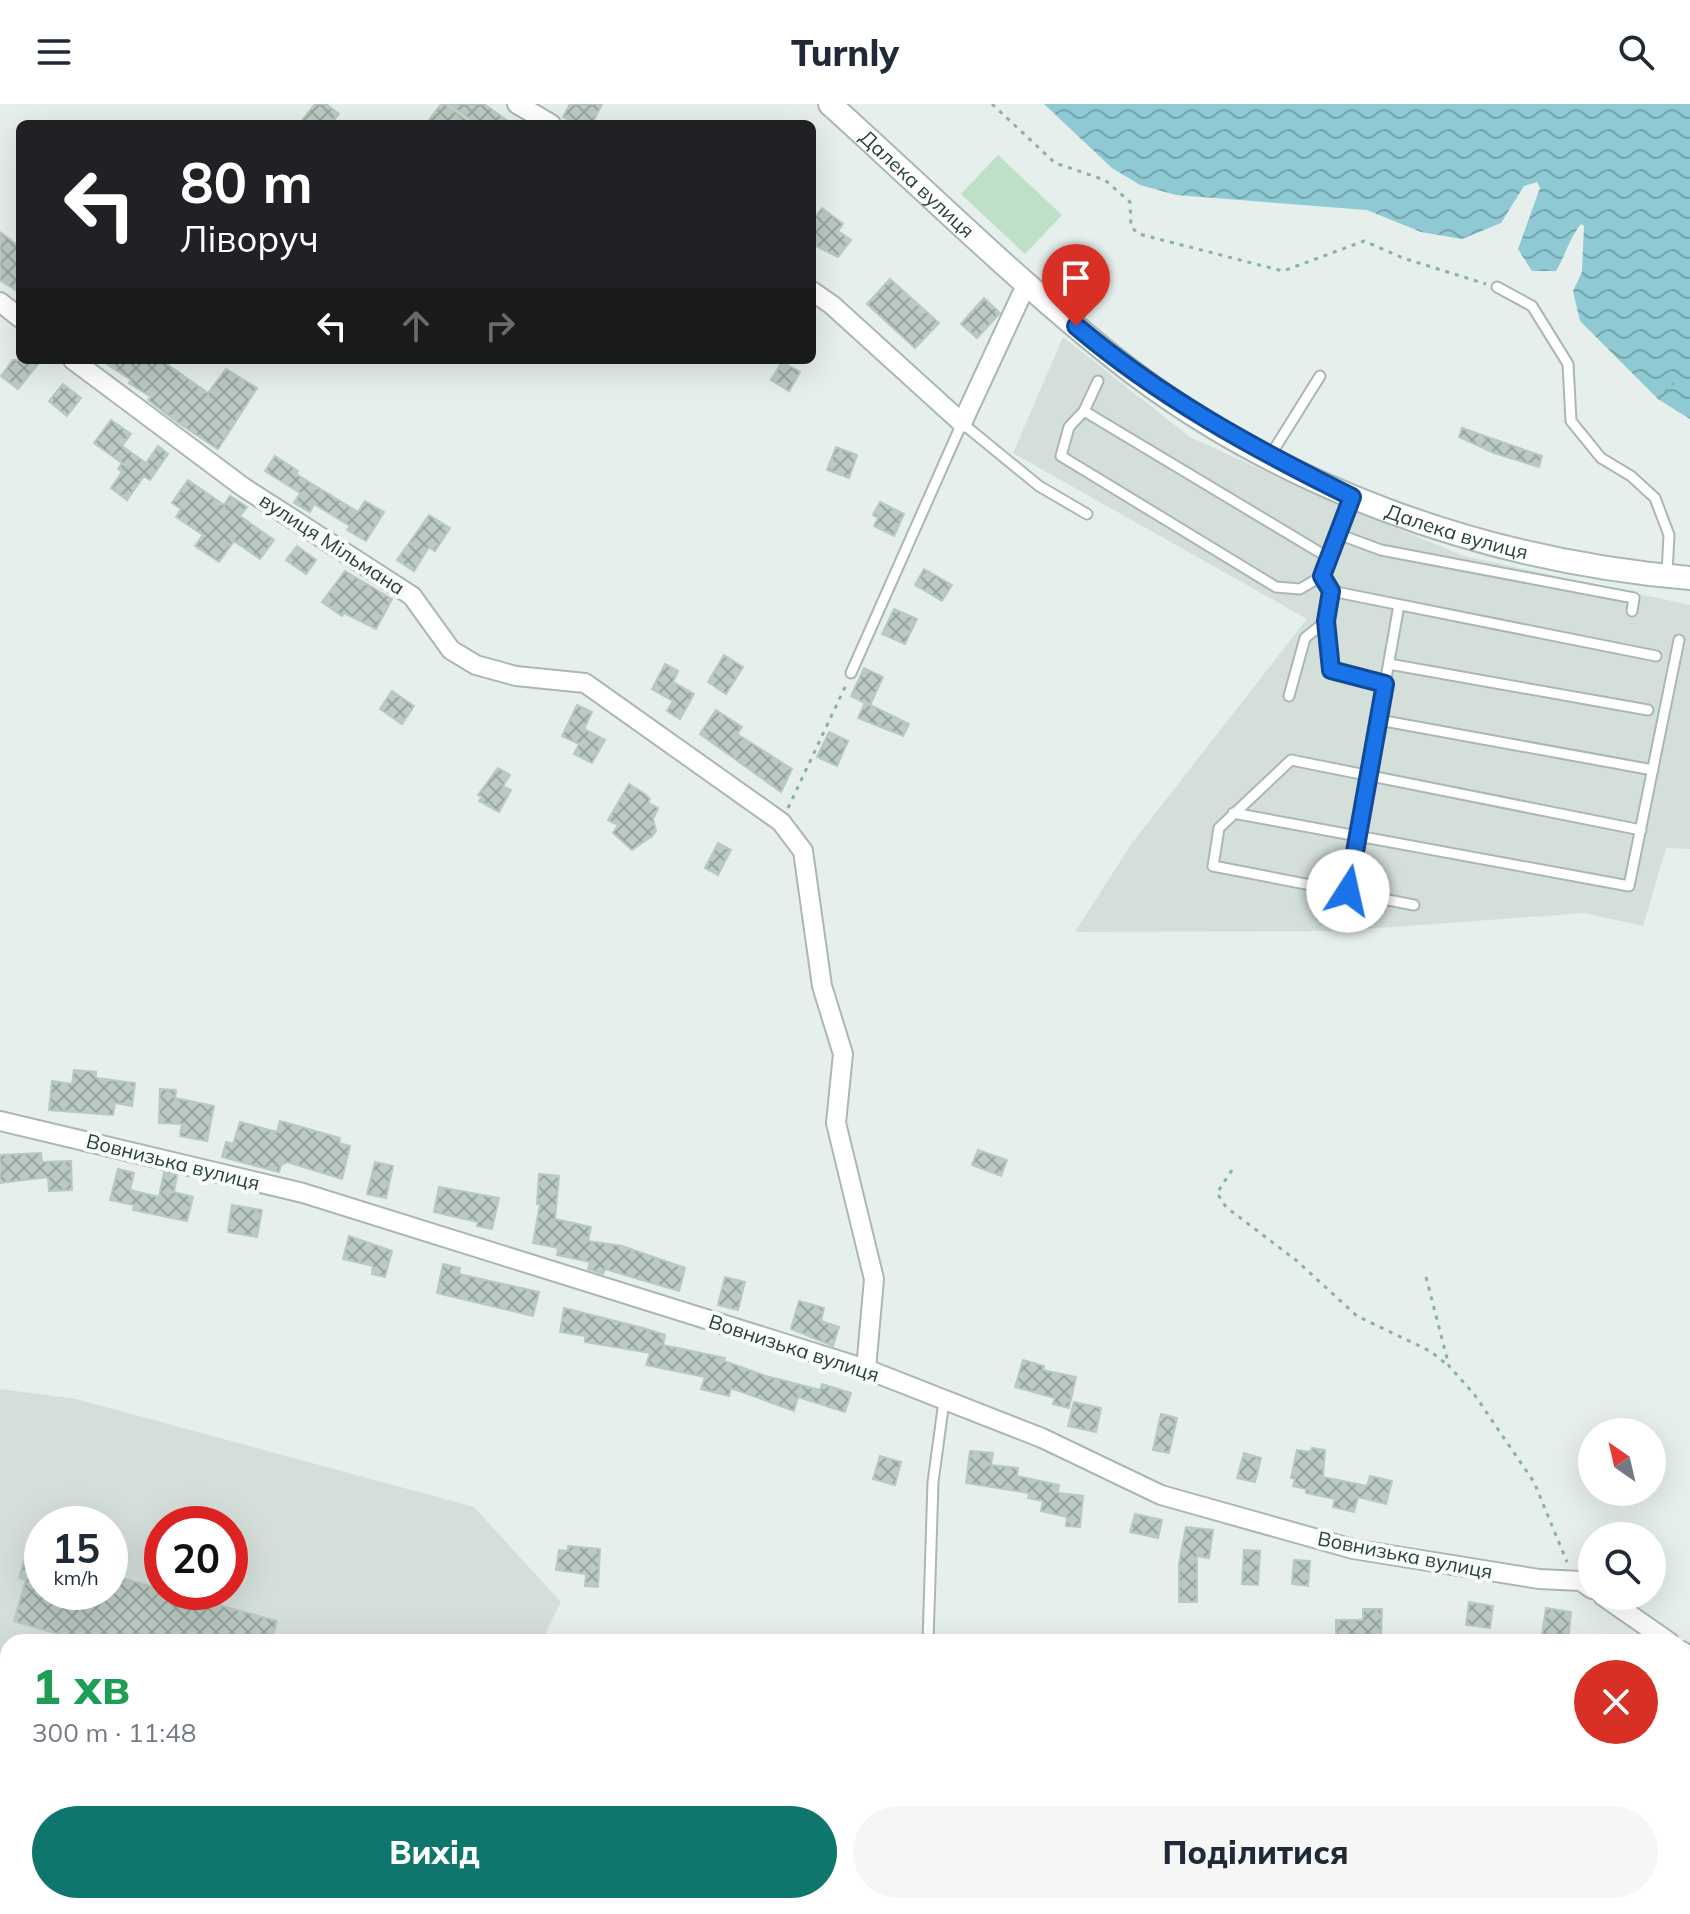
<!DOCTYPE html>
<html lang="uk">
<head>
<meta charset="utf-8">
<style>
  body { margin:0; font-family:Mulish,sans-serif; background:#f6f6f7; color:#1f2937; height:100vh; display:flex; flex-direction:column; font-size:30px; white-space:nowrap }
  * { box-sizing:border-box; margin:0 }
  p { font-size:26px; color:#747a83 }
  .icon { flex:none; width:44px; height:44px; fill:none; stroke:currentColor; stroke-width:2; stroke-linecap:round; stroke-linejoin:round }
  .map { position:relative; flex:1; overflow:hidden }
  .details { position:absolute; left:0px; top:1530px; width:1690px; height:280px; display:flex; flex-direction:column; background:#fff; border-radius:24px 24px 0 0; box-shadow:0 8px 32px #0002 }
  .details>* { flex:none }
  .guide { position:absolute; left:16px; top:16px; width:800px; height:244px; border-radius:12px; box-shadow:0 8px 32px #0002; background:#202124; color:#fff; overflow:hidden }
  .needle { width:52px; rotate:326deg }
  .tools { position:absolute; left:1578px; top:1314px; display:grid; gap:16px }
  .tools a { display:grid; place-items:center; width:88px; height:88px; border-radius:50%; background:#fff; box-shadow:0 8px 32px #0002; font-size:40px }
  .speed { position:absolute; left:24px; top:1402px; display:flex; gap:16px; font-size:40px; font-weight:700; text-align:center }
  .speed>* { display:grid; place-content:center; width:104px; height:104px; border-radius:50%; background:#fff; box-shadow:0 8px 32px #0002; line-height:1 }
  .speed small { font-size:20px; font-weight:400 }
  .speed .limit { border:12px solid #d22; background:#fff; color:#111 }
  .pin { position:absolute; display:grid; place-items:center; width:68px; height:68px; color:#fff; margin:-82px -34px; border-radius:50% 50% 50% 0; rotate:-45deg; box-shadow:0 0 8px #0007 }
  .pin .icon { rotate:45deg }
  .me { position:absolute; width:88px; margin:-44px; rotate:10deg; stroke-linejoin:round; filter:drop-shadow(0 0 6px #0008) }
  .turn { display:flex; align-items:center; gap:28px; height:168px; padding:0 32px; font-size:36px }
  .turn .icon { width:104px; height:104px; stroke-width:2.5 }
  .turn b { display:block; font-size:56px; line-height:68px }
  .lanes { display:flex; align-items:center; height:76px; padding:0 32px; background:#0003; justify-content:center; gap:40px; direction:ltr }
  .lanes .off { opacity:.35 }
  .round { display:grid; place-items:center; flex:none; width:84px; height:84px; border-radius:42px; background:#f6f6f7 }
  .head { display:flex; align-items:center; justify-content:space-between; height:136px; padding:0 32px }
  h1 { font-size:48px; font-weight:800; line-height:60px; color:#1e9e55 }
  .action { display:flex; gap:16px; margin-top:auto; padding:16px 32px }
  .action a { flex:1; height:92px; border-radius:48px; background:#0f766e; color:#fff; font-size:32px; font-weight:800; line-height:92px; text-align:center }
  .action a+a { background:#f6f6f7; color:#1f2937 }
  header { display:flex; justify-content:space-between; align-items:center; height:104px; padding:0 32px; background:#fff; font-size:36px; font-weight:800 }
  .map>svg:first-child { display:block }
  .built { fill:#d4dfda; fill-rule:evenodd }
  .grass { fill:#bfe0c8 }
  .water { fill:url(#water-waves) }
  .building { fill:url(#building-cross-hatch); stroke:#b8c9c2; stroke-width:2 }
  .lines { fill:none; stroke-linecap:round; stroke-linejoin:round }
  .service-casing { stroke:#a8b8b2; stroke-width:13 }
  .minor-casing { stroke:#a8b8b2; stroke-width:22 }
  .tertiary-casing { stroke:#a8b8b2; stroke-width:26 }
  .path { stroke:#86b3a5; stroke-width:3; stroke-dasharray:4 6; stroke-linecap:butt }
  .service { stroke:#fff; stroke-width:9 }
  .minor { stroke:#fff; stroke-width:18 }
  .tertiary { stroke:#fff; stroke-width:22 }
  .route-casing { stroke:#114b97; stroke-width:20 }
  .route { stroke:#1a73e8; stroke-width:14 }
  .labels { text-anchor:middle; stroke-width:8; stroke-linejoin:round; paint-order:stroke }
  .street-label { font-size:20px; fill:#24423a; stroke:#f7fbf9 }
</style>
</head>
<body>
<header><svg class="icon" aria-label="menu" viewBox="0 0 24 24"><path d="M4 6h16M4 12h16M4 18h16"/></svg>Turnly<svg class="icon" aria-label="search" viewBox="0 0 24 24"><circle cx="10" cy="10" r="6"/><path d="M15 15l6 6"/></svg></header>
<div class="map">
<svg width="1690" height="1810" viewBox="0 0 1690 1810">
  <defs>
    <pattern id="water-waves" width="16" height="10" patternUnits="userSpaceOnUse" patternTransform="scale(2)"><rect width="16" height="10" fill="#8ec9d4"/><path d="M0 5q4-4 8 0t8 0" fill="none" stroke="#74a5ad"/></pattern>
    <pattern id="building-cross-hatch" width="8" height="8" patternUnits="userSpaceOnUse" patternTransform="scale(2)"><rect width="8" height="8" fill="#bbcac4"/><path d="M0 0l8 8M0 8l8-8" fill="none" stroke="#98a6a0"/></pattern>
  </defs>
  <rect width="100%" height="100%" fill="#e6efeb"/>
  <!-- built -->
  <path class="built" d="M1063,233L1190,333L1323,394L1464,452L1690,501V745L1666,744L1643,822L1584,809L1338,827L1075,828L1132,739L1307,515L1013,349Z
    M0,1285L76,1295L474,1403L561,1498L541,1538H8V1705L0,1703ZM42,1420H110V1488H42ZM162,1420H230V1488H162Z"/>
  <!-- grass -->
  <path class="grass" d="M998,51L1062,111L1025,150L961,90Z"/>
  <!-- water -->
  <path class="water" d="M1044,0H1690V315L1658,295L1580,217L1573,187L1582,168L1584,122L1581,120C1570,133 1565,152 1556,167H1532L1518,145L1540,84L1537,78L1524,82L1501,119L1462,135L1421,128L1367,106L1176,91L1140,81L1112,64Z"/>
  <!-- building -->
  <path class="building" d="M315,0H326L339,10L331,20H299Z
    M441,0H445L472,20H426Z
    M449,0H484L512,20H477Z
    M570,0H602L592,20H578L563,13Z
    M822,104L843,120L838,127L851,136L838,153L812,140V117Z
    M0,128L20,143V189L0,176Z
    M890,175L939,219L915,244L867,200Z
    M984,194L1000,209L977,234L961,220Z
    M13,256H41L18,285L1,272Z
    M101,256H161L208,289L226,265L257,284L218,345L177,318L148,296L151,293L129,279L131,276Z
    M782,258L800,268L789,287L771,276Z
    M63,280L81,294L67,312L49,297Z
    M111,316L131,330L122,342L146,359L158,342L168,350L150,376L144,372L127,396L111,384L122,368L118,365L122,359L94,339Z
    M1462,324L1542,352L1539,363L1494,349L1459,333Z
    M836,343L857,351L849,374L827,366Z
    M275,352L298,367L296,370L358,408L365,397L384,408L366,437L347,426L350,422L314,400L310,408L294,399L300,389L265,367Z
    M188,376L224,401L230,392L247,403L240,412L274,436L260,455L234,437L219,458L195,442L203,431L176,413L181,405L172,399Z
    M880,398L904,410L894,432L874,422L878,414L873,411Z
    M429,411L450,424L435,447L429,443L414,467L397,456Z
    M297,442L316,456L306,470L286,456Z
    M924,465L952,481L942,497L915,481Z
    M345,467L392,495L376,525L344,509L342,512L322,498Z
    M894,505L917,515L905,540L882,530Z
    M724,551L743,563L726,590L708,578Z
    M665,560L678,567L673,578L694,590L680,615L667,607L673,597L652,585Z
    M864,564L883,573L870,601L909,620L903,632L858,614L865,599L851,592Z
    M392,587L414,602L402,620L380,605Z
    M577,601L592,608L584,625L605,636L592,659L574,650L579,640L562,632Z
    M716,606L742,623L737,630L792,665L781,688L700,630Z
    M829,628L848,637L837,662L817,653Z
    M498,664L510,671L503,682L511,686L499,708L479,697L482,693L478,691Z
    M629,680L645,690L650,695L648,699L658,704L653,715L656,727L652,732L632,746L613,729L618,721L608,716Z
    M718,739L731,746L718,771L705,764Z
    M74,966L96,968V974L135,979L132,1002L115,999L113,1011L49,1006L52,977L72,980Z
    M160,985L176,986L175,994L214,1002L207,1037L180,1032L182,1020L159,1019Z
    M280,1017L340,1034L339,1039L350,1042L342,1075L287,1058L281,1061L279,1068L222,1053L226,1038L233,1040L240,1018L277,1028Z
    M978,1046L1007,1056L1001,1072L972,1061Z
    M41,1049L42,1058L71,1057L72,1086L49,1087L48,1073L0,1079V1051Z
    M375,1058L393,1062L386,1094L367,1090Z
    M118,1065L134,1069L130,1086L159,1093L164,1068L177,1071L174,1088L193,1093L187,1117L133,1106L134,1101L110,1096Z
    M539,1070L559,1072L555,1115L591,1123L588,1137L622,1142L685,1164L679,1187L605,1165L603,1170L588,1165L590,1158L557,1151L558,1144L533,1139L540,1100H537Z
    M439,1083L499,1094L492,1125L477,1122L478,1118L434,1108Z
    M232,1101L262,1106L257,1133L228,1128Z
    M349,1132L392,1147L385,1173L372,1170L373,1162L343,1155Z
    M443,1160L460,1164L459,1170L539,1188L533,1212L437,1189Z
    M725,1173L745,1178L738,1206L718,1201Z
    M799,1197L824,1204L821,1217L839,1223L833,1242L791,1225Z
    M564,1204L643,1224L665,1231L663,1241L725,1254L724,1257L766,1272L820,1286L822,1280L851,1289L845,1308L798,1293L794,1307L731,1284L729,1292L701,1285L705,1273L646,1261L650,1249L585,1238V1232L560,1228Z
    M1023,1256L1044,1262L1043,1266L1076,1273L1069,1304L1053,1300L1055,1294L1015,1283Z
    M1074,1298L1101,1304L1096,1328L1068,1322Z
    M1161,1310L1177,1314L1169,1349L1153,1346Z
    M1312,1344L1325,1346L1323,1373L1367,1382L1370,1372L1392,1377L1386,1400L1358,1393L1354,1408L1333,1403L1335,1395L1306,1389V1385L1293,1382L1295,1375L1291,1374L1297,1346L1310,1348Z
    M970,1347L993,1349L991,1361L1018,1364L1017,1372L1059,1381L1058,1389L1083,1392L1080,1423L1066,1422L1067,1413L1041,1407L1043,1397L1028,1394L1029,1389L966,1379Z
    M1244,1349L1261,1354L1255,1378L1237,1374Z
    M880,1352L901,1358L895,1381L873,1375Z
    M1135,1410L1162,1416L1158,1434L1130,1428Z
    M1186,1423L1213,1426L1209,1454L1197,1452V1498H1179V1460Z
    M568,1442L600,1445L598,1483L585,1482L586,1470L556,1466L559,1446L568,1447Z
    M1244,1446L1260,1447L1258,1481L1242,1480Z
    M27,1447L42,1452V1488H110V1471L277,1517L271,1538H85L14,1517L26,1476L19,1474Z
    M1294,1456L1310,1457L1308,1482L1292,1480Z
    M1469,1498L1493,1502L1490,1524L1466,1521Z
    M1546,1504L1571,1508L1568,1538H1541Z
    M1363,1505H1382L1381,1537L1336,1538V1516H1363Z"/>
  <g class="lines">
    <defs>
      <path id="service" d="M1497,183L1532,202L1568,260L1571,317L1601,354L1631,372L1655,394L1669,431L1667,469
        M1098,277L1084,307L1329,454
        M1084,307L1069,323L1061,352L1276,483L1300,485L1322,472
        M1270,352L1320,272
        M1352,393L1322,472L1331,487L1656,552
        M1338,430L1381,446L1634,494L1632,507
        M1331,487L1326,517L1331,566L1385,580
        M1389,560L1648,606
        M851,569L962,319L1039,382L1087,410
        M1289,592L1305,534L1326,517
        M1379,616L1653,666
        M1233,709L1629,782L1679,536
        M1348,787L1399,501
        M1414,801L1213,762L1219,724L1291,656L1641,726
        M928,1538L933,1378L944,1297"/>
      <path id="minor" d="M517,0L551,20
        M812,187L832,201L962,319L1027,179
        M0,198L20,214
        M73,256L243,383L412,492L451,546L476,561L516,572L585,579L781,718L803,747L822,882L843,950L836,1019L874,1175L866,1265
        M0,1017L303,1089L866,1265L1042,1334L1161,1391L1353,1445L1539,1475L1581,1477L1592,1485
        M1603,1492L1669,1538
        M1682,1547L1690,1552
        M0,1702L8,1704
        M360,1802L366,1810
        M668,1802L674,1810
        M1356,1802L1412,1810
        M335,1810L340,1802
        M985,1810L991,1802"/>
      <g id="tertiary">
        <path id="s1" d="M830,0C924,85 1015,175 1114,254C1276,383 1485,457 1690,474"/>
      </g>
    </defs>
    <!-- service casing -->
    <use href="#service" class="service-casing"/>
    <!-- minor casing -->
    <use href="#minor" class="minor-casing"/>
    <!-- tertiary casing -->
    <use href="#tertiary" class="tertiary-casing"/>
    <!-- path -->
    <path class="path" d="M992,0L1055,59L1105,76L1130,98L1131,123L1139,130L1283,167L1364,137L1403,154L1486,180
      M1658,295L1674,279
      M788,704L846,581
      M1232,1066L1217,1089L1226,1103L1297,1157L1357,1212L1430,1247L1449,1262
      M1426,1173L1449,1262L1474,1290L1534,1378L1567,1458
      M1547,1810L1553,1802"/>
    <!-- service -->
    <use href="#service" class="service"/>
    <!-- minor -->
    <use href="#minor" class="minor"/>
    <!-- tertiary -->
    <use href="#tertiary" class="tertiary"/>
  </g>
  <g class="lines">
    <defs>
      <path id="route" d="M1076,222C1161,294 1253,344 1352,393L1322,472L1331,487L1326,517L1331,566L1385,580L1348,787"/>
    </defs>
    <!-- route casing -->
    <use href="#route" class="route-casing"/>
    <!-- route -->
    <use href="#route" class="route"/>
  </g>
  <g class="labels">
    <!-- street labels -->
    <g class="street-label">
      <text dy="7" stroke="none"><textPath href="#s1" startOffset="118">Далека вулиця</textPath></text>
      <text dy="7" stroke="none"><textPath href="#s1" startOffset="768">Далека вулиця</textPath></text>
      <text transform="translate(332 440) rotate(33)" y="7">вулиця Мільмана</text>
      <text transform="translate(173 1058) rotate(14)" y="7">Вовнизька вулиця</text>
      <text transform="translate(794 1244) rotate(18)" y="7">Вовнизька вулиця</text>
      <text transform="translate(1405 1451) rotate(11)" y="7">Вовнизька вулиця</text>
    </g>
  </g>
</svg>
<div class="tools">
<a><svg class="needle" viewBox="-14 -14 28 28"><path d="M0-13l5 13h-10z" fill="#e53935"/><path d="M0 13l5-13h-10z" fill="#747a83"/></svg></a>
<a><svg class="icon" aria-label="search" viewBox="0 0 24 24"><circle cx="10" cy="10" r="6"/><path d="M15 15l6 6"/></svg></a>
</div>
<div class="speed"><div>15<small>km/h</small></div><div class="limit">20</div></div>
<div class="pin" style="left:1076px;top:222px;background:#d93025"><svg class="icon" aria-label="arrive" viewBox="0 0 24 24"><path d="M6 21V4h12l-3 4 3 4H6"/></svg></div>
<svg class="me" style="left:1348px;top:787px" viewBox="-20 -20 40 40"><circle r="19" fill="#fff"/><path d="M0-13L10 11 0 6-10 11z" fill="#1a73e8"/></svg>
<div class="guide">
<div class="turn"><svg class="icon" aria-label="left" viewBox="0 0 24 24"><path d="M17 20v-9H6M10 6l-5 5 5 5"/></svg><div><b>80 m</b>Ліворуч</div></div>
<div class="lanes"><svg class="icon" aria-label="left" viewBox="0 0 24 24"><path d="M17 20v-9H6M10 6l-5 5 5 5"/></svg><svg class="icon off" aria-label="ahead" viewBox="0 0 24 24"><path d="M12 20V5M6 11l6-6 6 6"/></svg><svg class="icon off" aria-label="right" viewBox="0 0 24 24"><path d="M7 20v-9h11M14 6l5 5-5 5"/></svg></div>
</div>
<section class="details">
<div class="head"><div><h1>1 хв</h1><p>300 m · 11:48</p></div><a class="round" style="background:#d93025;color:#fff"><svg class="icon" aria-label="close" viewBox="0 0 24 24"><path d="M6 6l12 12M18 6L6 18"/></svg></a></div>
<div class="action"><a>Вихід</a><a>Поділитися</a></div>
</section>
</div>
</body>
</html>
